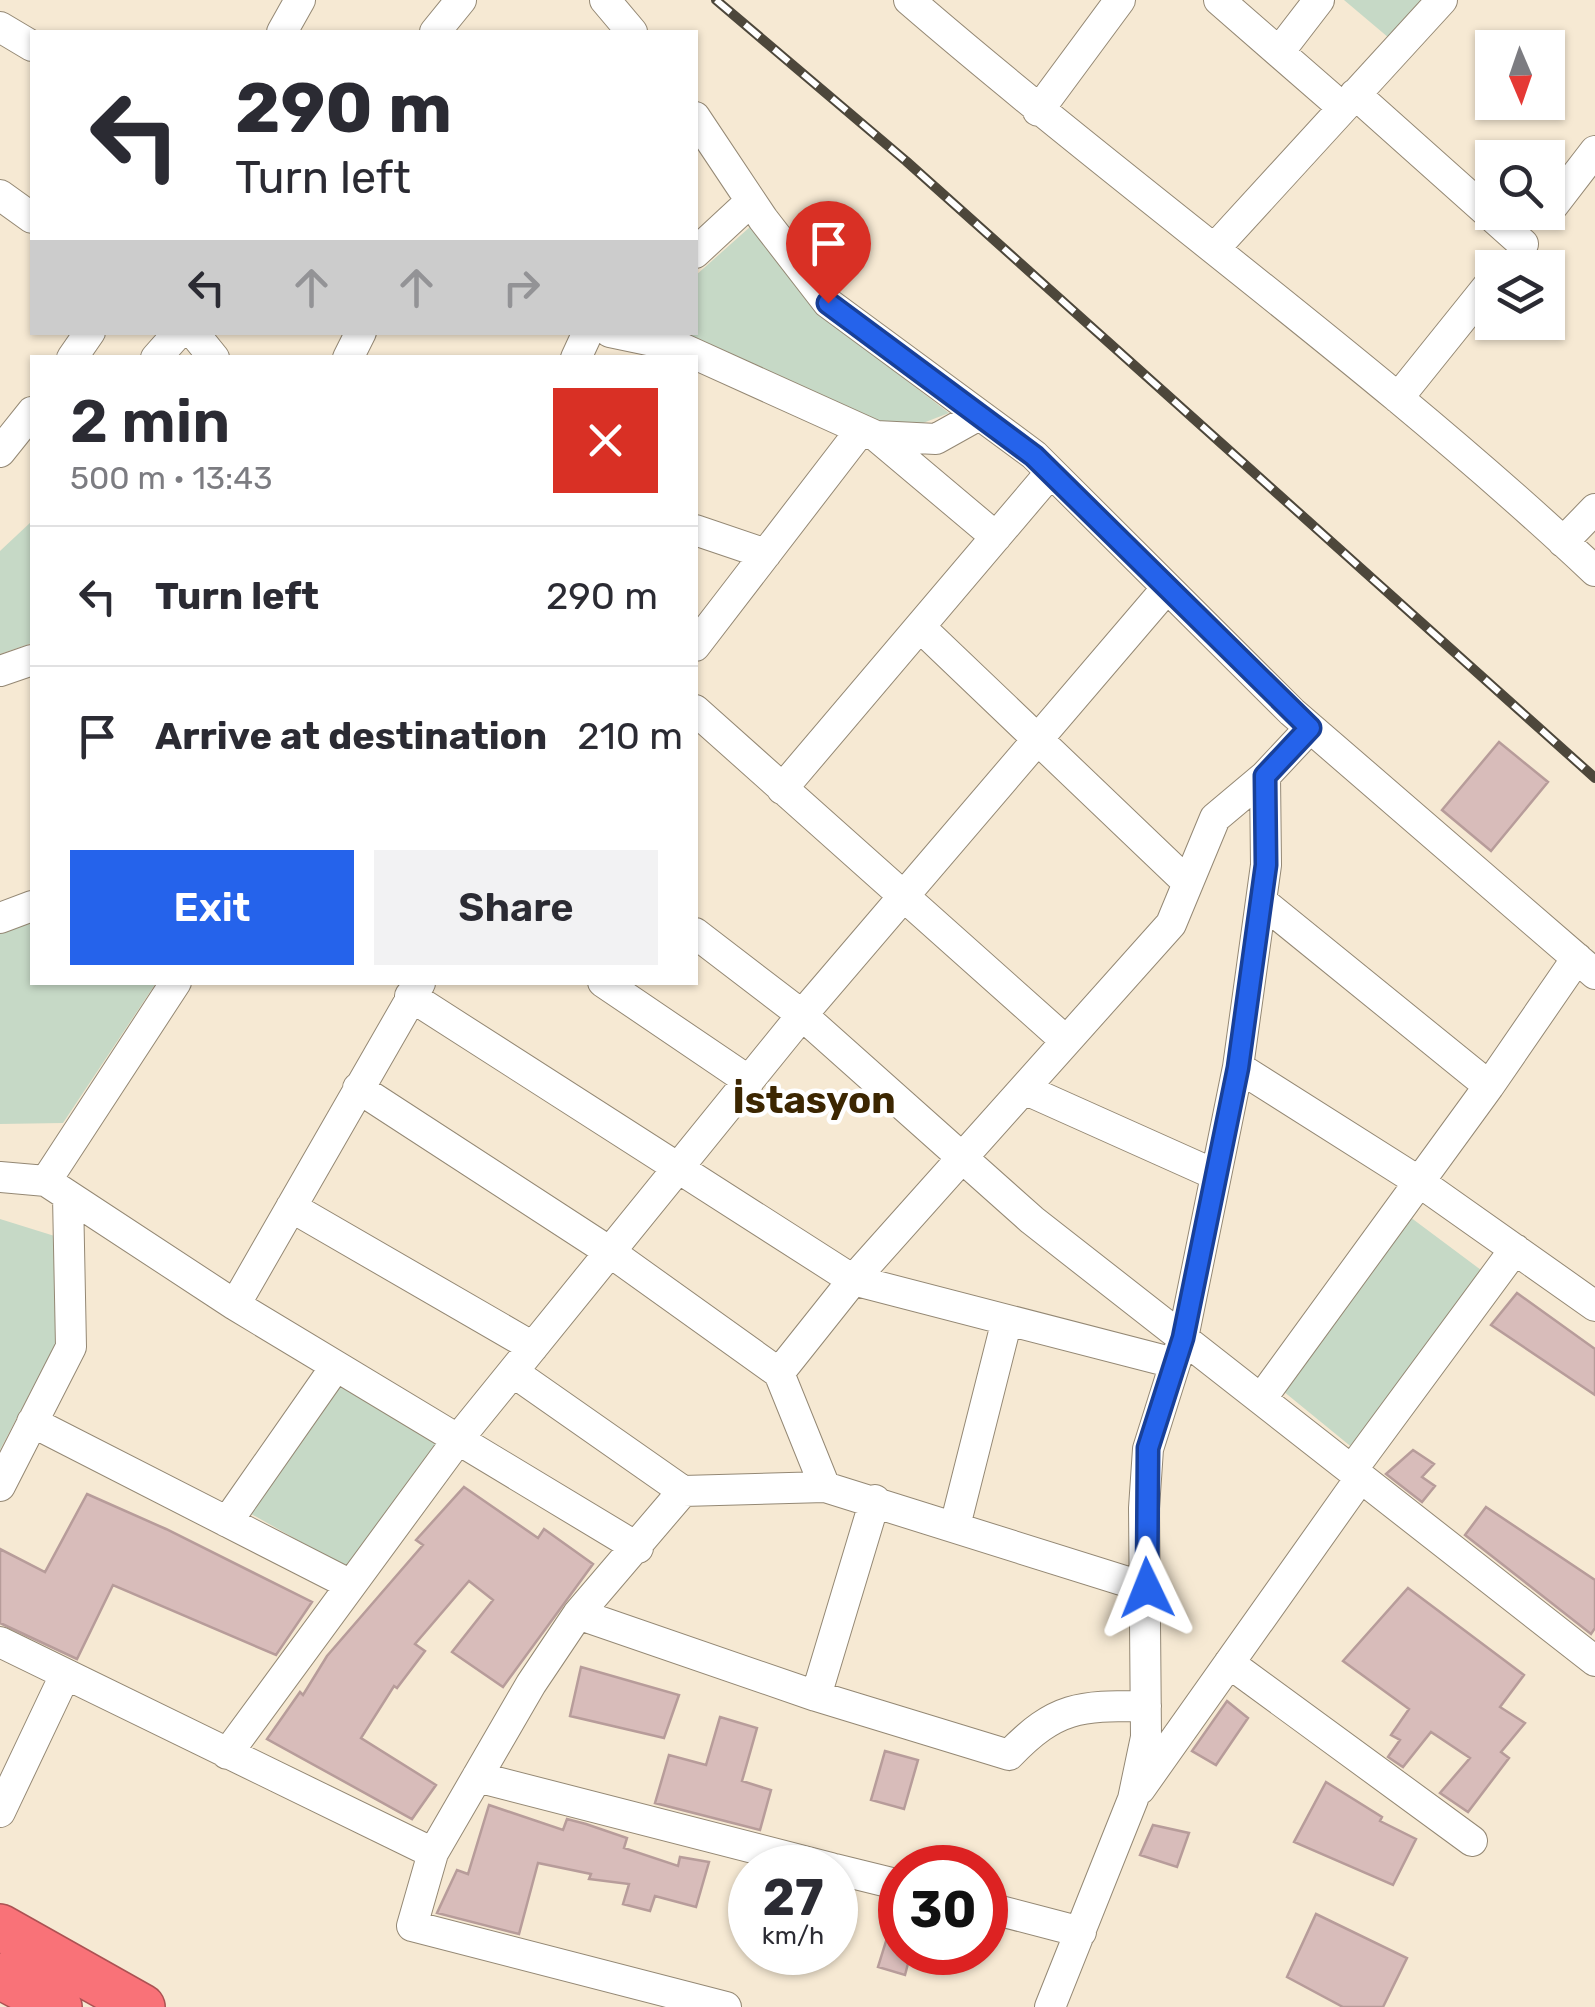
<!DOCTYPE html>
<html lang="en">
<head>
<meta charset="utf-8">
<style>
  body { margin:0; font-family:Rubik,sans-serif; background:#f2f2f3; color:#2b2b33; height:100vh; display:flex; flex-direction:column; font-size:38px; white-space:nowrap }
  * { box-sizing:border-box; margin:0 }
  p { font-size:32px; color:#7c7c81 }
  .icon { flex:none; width:55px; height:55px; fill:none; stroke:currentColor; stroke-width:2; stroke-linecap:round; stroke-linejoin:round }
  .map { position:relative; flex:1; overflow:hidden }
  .panel { position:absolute; left:30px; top:355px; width:668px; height:630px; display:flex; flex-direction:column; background:#fff; border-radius:0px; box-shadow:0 2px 8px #0004 }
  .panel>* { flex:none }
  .guide { position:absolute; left:30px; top:30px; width:668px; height:305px; border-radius:0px; box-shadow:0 2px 8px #0004; background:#fff; color:#2b2b33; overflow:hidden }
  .needle { width:65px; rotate:178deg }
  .controls { position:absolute; left:1475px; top:30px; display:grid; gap:20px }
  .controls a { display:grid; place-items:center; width:90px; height:90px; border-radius:0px; background:#fff; box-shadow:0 2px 8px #0004; font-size:50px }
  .speed { position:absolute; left:728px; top:1845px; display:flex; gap:20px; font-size:50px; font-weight:700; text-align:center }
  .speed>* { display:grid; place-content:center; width:130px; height:130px; border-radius:50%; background:#fff; box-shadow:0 2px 8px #0004; line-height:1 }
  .speed small { font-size:25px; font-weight:400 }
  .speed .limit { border:15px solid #d22; background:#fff; color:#111 }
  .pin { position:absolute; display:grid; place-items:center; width:85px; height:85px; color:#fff; margin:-102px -42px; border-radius:50% 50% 50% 0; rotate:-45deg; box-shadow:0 0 10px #0007 }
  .pin .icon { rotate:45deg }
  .me { position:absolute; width:110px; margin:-55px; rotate:358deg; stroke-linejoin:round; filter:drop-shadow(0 0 8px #0008) }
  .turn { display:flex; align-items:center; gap:35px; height:210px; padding:0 40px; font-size:45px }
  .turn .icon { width:130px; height:130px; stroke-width:2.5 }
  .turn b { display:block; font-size:70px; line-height:85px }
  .lanes { display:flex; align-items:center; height:95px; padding:0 40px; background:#0003; justify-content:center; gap:50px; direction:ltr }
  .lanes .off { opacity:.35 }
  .round { display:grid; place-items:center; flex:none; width:105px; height:105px; border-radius:0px; background:#f2f2f3 }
  .head { display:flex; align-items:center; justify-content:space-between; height:170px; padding:0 40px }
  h1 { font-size:60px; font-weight:600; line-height:75px }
  .cta { display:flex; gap:20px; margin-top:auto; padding:20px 40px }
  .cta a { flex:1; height:115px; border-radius:0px; background:#2563eb; color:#fff; font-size:40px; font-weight:600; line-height:115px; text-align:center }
  .cta a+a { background:#f2f2f3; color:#2b2b33 }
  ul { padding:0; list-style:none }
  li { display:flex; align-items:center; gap:30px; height:140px; padding:0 40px; border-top:2px solid #e1e1e2 }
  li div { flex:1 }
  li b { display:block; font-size:38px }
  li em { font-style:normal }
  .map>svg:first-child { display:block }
  .green { fill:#c6d9c6 }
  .building { fill:#d8bcba; stroke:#b79c9a; stroke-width:2.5 }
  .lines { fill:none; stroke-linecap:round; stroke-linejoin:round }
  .minor-casing { stroke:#948874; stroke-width:32 }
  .highway-casing { stroke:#ab5253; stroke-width:48 }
  .minor { stroke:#fff; stroke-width:30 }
  .highway { stroke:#f97278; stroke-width:45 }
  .rail-casing { stroke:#4d473b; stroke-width:10 }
  .rail { stroke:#fff; stroke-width:6; stroke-dasharray:19; stroke-linecap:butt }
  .route-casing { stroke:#184099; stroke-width:25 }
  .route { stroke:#2563eb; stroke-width:18 }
  .labels { text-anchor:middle; stroke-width:9; stroke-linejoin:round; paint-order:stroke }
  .district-label { font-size:38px; font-weight:bold; fill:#3c2601; stroke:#fff }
</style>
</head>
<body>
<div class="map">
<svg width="1595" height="2007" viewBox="0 0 1595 2007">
  <rect width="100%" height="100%" fill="#f6e9d3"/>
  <!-- green -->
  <path class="green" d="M1344,0H1425L1389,38Z
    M751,226L825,318L949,413L910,428L888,425L652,333L695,332V276Z
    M32,521V643L0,654V551Z
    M32,923V982L156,983L63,1123L0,1124V933Z
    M1410,1217L1481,1270L1354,1449L1283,1391Z
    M0,1219L61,1238L55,1345L0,1450Z
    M343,1382L444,1443L347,1568L246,1511Z"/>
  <!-- building -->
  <path class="building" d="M1499,742L1548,782L1491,851L1442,810Z
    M1517,1293L1595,1349V1395L1491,1325Z
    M1413,1450L1434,1464L1422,1477L1435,1486L1422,1502L1386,1474Z
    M464,1487L538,1538L544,1529L593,1564L503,1687L452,1652L493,1600L469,1581L415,1644L425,1651L397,1688L394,1686L361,1738L436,1785L412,1819L267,1739L300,1692L303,1695L327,1656L423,1545L416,1540Z
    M87,1494L166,1529L312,1602L276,1655L113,1585L77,1659L0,1623V1549L45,1572Z
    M1486,1507L1595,1580V1628L1591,1634L1465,1535Z
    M1408,1588L1524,1675L1500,1707L1525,1723L1501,1752L1509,1758L1468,1812L1440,1793L1470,1758L1431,1732L1403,1767L1388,1757L1400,1740L1391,1735L1409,1709L1343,1661Z
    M581,1667L679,1695L664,1738L570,1716Z
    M1227,1701L1248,1718L1216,1765L1192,1751Z
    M720,1717L757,1728L742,1781L771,1790L760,1830L655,1803L669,1755L706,1765Z
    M885,1751L918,1760L904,1809L871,1800Z
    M1326,1782L1382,1817L1380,1821L1416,1839L1393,1885L1294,1842Z
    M489,1805L563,1830L567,1819L586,1824L627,1838L624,1848L678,1866L680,1857L709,1862L696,1907L655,1896L650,1911L623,1904L629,1884L589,1879L591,1874L538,1863L519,1934L437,1913L457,1870L468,1874Z
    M1153,1825L1189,1833L1177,1867L1140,1855Z
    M896,1909L900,1910V1952H911L905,1975L878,1967Z
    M1316,1914L1407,1958L1383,2007H1343L1287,1977Z"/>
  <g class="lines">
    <defs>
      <path id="minor" d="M605,0L632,32
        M909,0C1134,194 1378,367 1595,571
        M1219,0L1343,108
        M0,27L32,46
        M282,32L300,0
        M435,32L461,0
        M1279,52L1319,0
        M1355,94L1523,244
        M1038,111L1120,0
        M695,117L763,219L828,303L1034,455L1292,712L1595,974
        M0,195L32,218
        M1548,212L1595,151
        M1215,248L1442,0
        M695,253L751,201
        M193,332L214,358
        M610,332L677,346L876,436L936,439L979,415
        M72,358L90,332
        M156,358L179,332
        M348,358L361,332
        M576,358L588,332
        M1398,398L1492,281
        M876,436L996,537
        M0,452L32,412
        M695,530L766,554
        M1563,542L1595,509
        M920,627L1188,883
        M695,646L861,430
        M0,671L32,660
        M695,710L1066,1041
        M782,789L1051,472
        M1261,901L1489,1086L1261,1399
        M0,918L32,906
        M695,933L802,1015L1032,1220L1595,1661
        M176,982L46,1181L235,1305
        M603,982L749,1081
        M420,983L235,1305L638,1548
        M410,996L853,1280L1174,1363
        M1238,1067L1418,1181L1595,1306
        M1489,1086L1577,958
        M358,1088L610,1252L779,1373
        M1024,1089L1216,1175
        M0,1177L46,1181
        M291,1207L533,1347
        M513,1372L683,1491
        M32,1422L351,1585
        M1352,1470L1515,1249
        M0,1486L71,1347L68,1196
        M825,1487L1147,1588
        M227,1522L336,1366
        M955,1526L1007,1320
        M578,1614L816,1696L1009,1755C1057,1705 1081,1706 1146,1706
        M0,1642L433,1853L531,1684L578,1614L683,1491L825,1487L779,1373L853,1280L1171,924L1215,818L1265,776L1310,728
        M1229,1663L1472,1841
        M816,1696L875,1500
        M227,1754L459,1438L802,1015L1167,588
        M477,1777L831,1868
        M1140,1789L1361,1477
        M0,1812L65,1675
        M433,1853L412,1926L726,2007
        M835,1869L900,1885
        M985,1907L1081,1932
        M1050,2007L1133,1799L1146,1737L1144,1508L1148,1449L1183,1338L1238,1067L1266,865L1265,776"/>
      <path id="highway" d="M0,1927L142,2007
        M0,1976L59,2007"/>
    </defs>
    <!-- minor casing -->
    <use href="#minor" class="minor-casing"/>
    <!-- highway casing -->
    <use href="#highway" class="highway-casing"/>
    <!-- minor -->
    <use href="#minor" class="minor"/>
    <!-- highway -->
    <use href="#highway" class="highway"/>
    <defs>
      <path id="rail" d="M716,0L906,161L1595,778"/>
    </defs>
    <!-- rail casing -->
    <use href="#rail" class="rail-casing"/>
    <!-- rail -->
    <use href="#rail" class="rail"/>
  </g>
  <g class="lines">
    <defs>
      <path id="route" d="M828,303L1034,456L1310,728L1265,776L1266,865L1238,1068L1183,1338L1148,1448L1147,1588"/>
    </defs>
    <!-- route casing -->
    <use href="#route" class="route-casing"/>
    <!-- route -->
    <use href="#route" class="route"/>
  </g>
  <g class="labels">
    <!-- district labels -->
    <g class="district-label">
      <text x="814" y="1113">İstasyon</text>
    </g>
  </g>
</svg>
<div class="controls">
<a><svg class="needle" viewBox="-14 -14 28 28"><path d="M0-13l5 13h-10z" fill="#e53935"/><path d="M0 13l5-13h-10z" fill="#7c7c81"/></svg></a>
<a><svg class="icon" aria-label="search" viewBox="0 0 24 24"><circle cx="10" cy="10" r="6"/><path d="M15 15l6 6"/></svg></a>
<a><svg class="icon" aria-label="layers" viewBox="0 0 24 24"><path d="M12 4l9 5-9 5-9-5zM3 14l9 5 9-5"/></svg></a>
</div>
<div class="speed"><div>27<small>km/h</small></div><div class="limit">30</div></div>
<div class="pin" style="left:828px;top:303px;background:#d93025"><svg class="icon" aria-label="arrive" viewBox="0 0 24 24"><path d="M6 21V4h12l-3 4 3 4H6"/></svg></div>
<svg class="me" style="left:1147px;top:1588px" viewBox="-20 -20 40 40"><path d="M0-17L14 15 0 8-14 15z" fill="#2563eb" stroke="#fff" stroke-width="4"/></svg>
<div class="guide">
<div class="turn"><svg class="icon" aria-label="left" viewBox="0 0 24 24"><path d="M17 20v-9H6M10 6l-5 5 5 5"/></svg><div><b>290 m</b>Turn left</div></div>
<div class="lanes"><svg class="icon" aria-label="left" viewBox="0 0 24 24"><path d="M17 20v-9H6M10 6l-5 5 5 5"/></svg><svg class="icon off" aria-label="ahead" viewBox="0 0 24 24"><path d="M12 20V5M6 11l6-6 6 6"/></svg><svg class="icon off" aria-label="ahead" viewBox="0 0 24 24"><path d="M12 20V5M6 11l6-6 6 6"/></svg><svg class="icon off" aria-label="right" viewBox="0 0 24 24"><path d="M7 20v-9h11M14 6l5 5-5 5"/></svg></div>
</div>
<section class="panel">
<div class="head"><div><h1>2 min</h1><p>500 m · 13:43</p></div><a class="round" style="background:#d93025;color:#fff"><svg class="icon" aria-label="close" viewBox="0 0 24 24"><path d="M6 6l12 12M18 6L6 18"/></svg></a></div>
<ul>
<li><svg class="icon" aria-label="left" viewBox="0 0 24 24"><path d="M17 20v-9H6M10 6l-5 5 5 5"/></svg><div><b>Turn left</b></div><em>290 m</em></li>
<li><svg class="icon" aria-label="arrive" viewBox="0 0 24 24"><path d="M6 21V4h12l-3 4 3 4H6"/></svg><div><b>Arrive at destination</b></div><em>210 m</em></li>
</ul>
<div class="cta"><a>Exit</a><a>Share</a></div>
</section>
</div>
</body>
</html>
